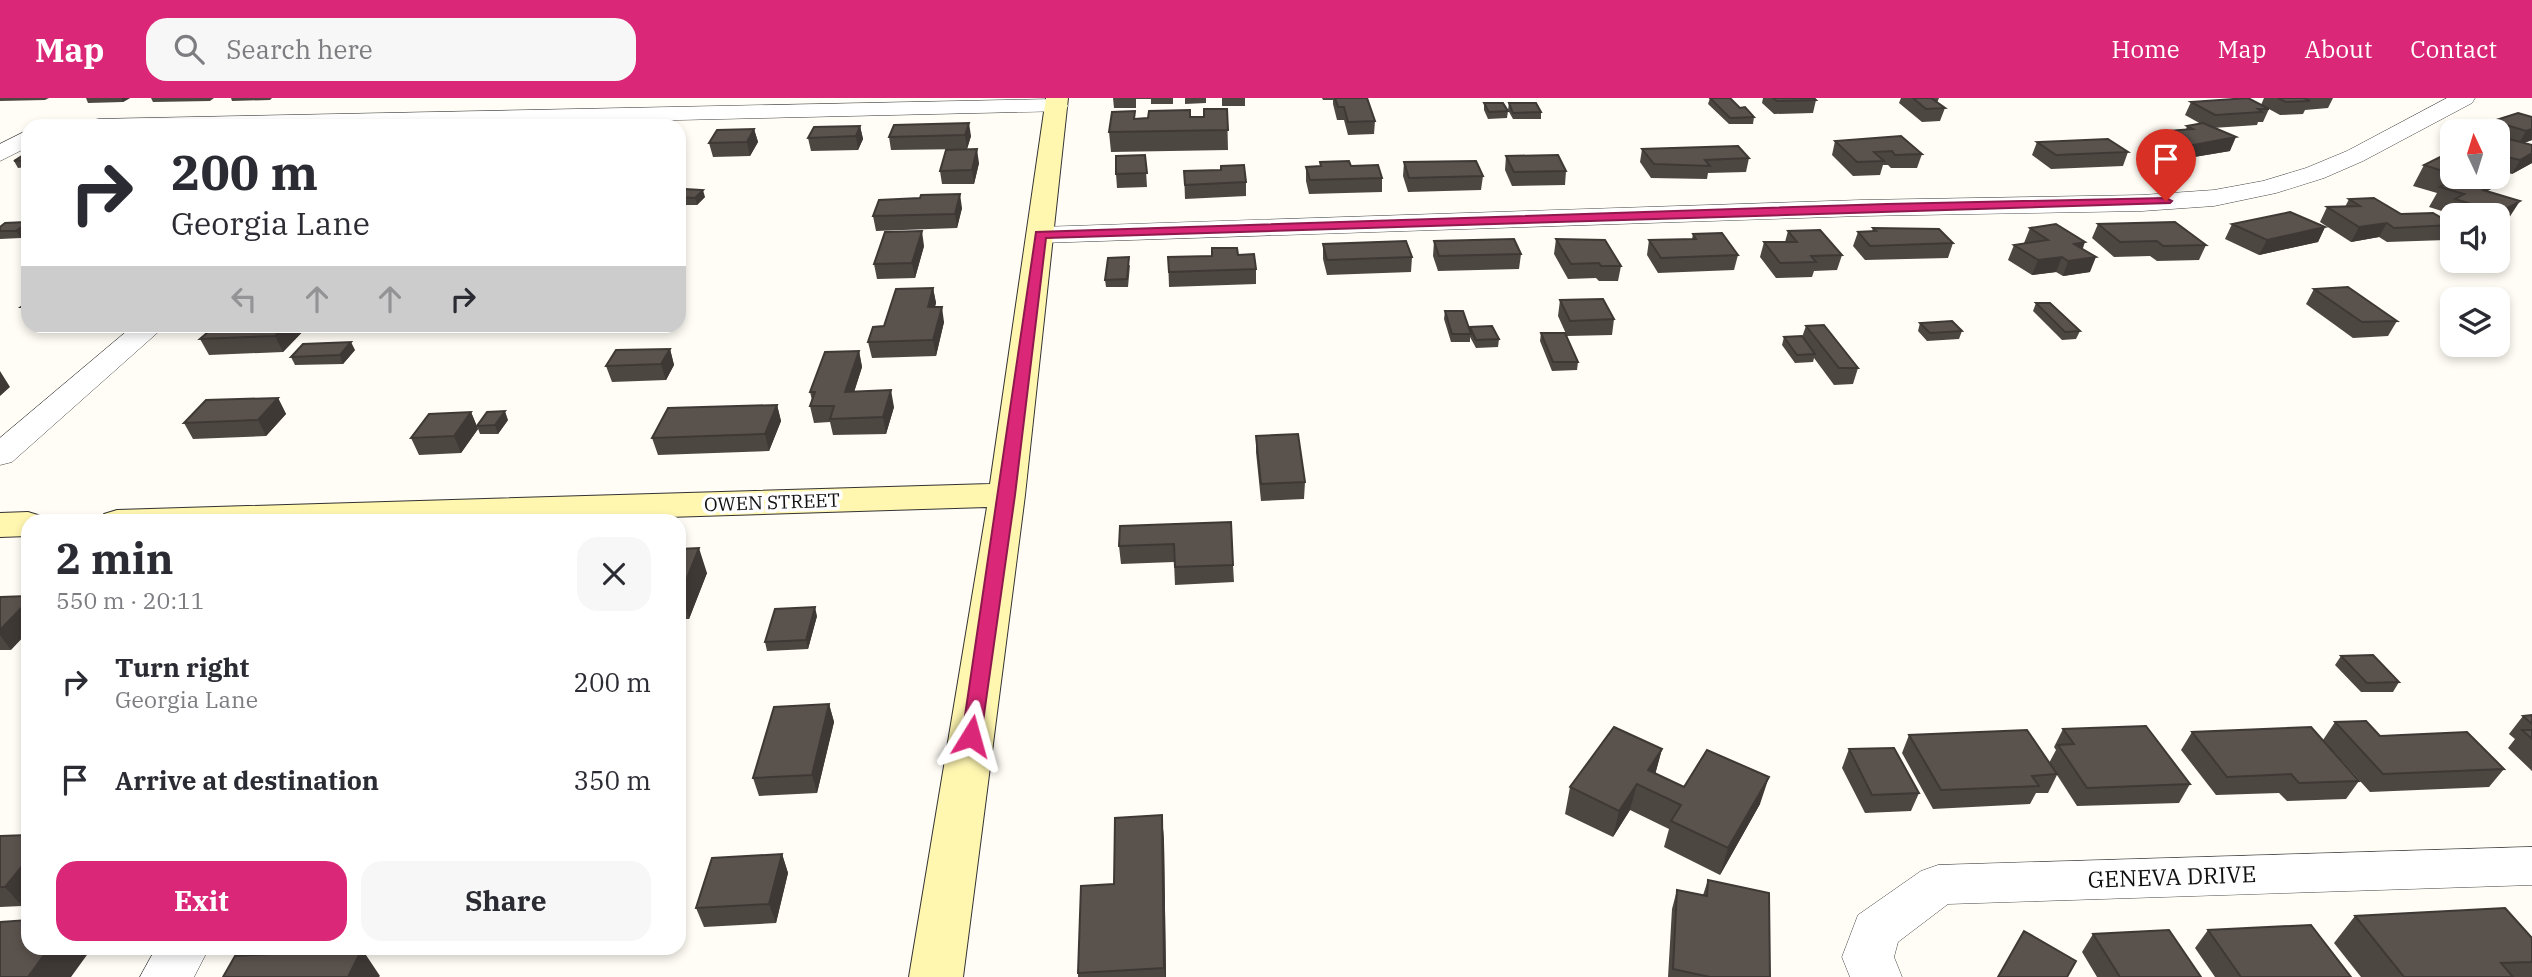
<!DOCTYPE html>
<html lang="en">
<head>
<meta charset="utf-8">
<style>
  body { margin:0; font-family:"IBM Plex Serif",serif; background:#f7f7f7; color:#2b2b33; height:100vh; display:flex; flex-direction:column; font-size:26px; white-space:nowrap }
  * { box-sizing:border-box; margin:0 }
  p { font-size:23px; color:#7c7c81 }
  .icon { flex:none; width:38px; height:38px; fill:none; stroke:currentColor; stroke-width:2; stroke-linecap:round; stroke-linejoin:round }
  .map { position:relative; flex:1; overflow:hidden }
  .sheet { position:absolute; left:21px; top:416px; width:665px; height:441px; display:flex; flex-direction:column; background:#fff; border-radius:21px; box-shadow:0 4px 10px #0003 }
  .sheet>* { flex:none }
  .top-card { position:absolute; left:21px; top:21px; width:665px; height:214px; border-radius:21px; box-shadow:0 4px 10px #0003; background:#fff; color:#2b2b33; overflow:hidden }
  .needle { width:46px; rotate:356deg }
  .controls { position:absolute; left:2440px; top:21px; display:grid; gap:14px }
  .controls a { display:grid; place-items:center; width:70px; height:70px; border-radius:14px; background:#fff; box-shadow:0 4px 10px #0003; font-size:35px }
  .pin { position:absolute; display:grid; place-items:center; width:60px; height:60px; color:#fff; margin:-72px -30px; border-radius:50% 50% 50% 0; rotate:-45deg; box-shadow:0 0 7px #0007 }
  .pin .icon { rotate:45deg }
  .me { position:absolute; width:77px; margin:-38px; rotate:8deg; stroke-linejoin:round; filter:drop-shadow(0 0 5px #0008) }
  .turn { display:flex; align-items:center; gap:24px; height:147px; padding:0 35px; font-size:32px }
  .turn .icon { width:91px; height:91px; stroke-width:2.5 }
  .turn b { display:block; font-size:49px; line-height:60px }
  .lanes { display:flex; align-items:center; height:66px; padding:0 35px; background:#0003; justify-content:center; gap:35px; direction:ltr }
  .lanes .off { opacity:.35 }
  .round { display:grid; place-items:center; flex:none; width:74px; height:74px; border-radius:21px; background:#f7f7f7 }
  .head { display:flex; align-items:center; justify-content:space-between; height:119px; padding:0 35px }
  h1 { font-size:42px; font-weight:800; line-height:52px }
  .primary-button { display:flex; gap:14px; margin-top:auto; padding:14px 35px }
  .primary-button a { flex:1; height:80px; border-radius:21px; background:#db2777; color:#fff; font-size:28px; font-weight:800; line-height:80px; text-align:center }
  .primary-button a+a { background:#f7f7f7; color:#2b2b33 }
  ul { padding:0; list-style:none }
  li { display:flex; align-items:center; gap:21px; height:98px; padding:0 35px }
  li div { flex:1 }
  li b { display:block; font-size:26px }
  li em { font-style:normal }
  header { display:flex; align-items:center; gap:42px; box-sizing:border-box; height:98px; padding:0 35px; background:#db2777; color:#fff }
  header strong { font-size:33px }
  nav { display:flex; gap:38px; margin-inline-start:auto; font-size:24px }
  .search { width:490px; height:63px; background:#f7f7f7; display:flex; align-items:center; gap:18px; box-sizing:border-box; padding:0 24px; border-radius:21px; color:#7c7c81; font-size:26px }
  .map>svg:first-child { display:block }
  .lines { fill:none; stroke-linecap:round; stroke-linejoin:round }
  .street-casing { stroke:#444; stroke-width:1 }
  .secondary-casing { stroke:#333; stroke-width:2 }
  .street { fill:#fff; fill-rule:evenodd }
  .secondary { fill:#fff6b0; fill-rule:evenodd }
  .wall { fill:#4d4742 }
  .shaded-wall { fill:#3f3936 }
  .building { fill:#5a524d; stroke:#3f3936; stroke-width:2 }
  .route { fill:#db2777; stroke:#8e194d; stroke-width:2 }
  .labels { text-anchor:middle; stroke-width:7; stroke-linejoin:round; paint-order:stroke }
  .street-label { font-size:19px; fill:#111; stroke:#fff }
  .near-street-label { font-size:23px; fill:#111; stroke:#fff }
</style>
</head>
<body>
<header>
<strong>Map</strong>
<div class="search"><svg class="icon" aria-label="search" viewBox="0 0 24 24"><circle cx="10" cy="10" r="6"/><path d="M15 15l6 6"/></svg>Search here</div>
<nav><a>Home</a><a>Map</a><a>About</a><a>Contact</a></nav>
</header>
<div class="map">
<svg width="2532" height="879" viewBox="0 0 2532 879">
  <rect width="100%" height="100%" fill="#fffdf5"/>
  <g class="lines">
    <defs>
      <path id="street" d="M2447,0H2475L2472,5L2363,63L2324,80L2276,95L2214,108L2142,113L1861,118L1040,145L1031,143L1027,137L1031,131L1040,129L1861,102L2142,97L2214,92L2263,83L2306,70L2347,53Z
        M1057,1L1065,3L1068,8L1065,13L422,28H87L90,23L98,21Z
        M28,32V49L0,63V46Z
        M133,228H165L12,364L0,367V340Z
        M2532,749V787L1948,806L1898,844L1894,859L1902,879H1850L1842,859L1858,817L1921,773L1938,767Z
        M156,850H209L194,879H140Z"/>
      <path id="secondary" d="M1046,0H1068L1025,397L963,879H909L987,409L507,424H98L104,416L117,412L990,386Z
        M28,414L41,418L45,424H28V438L0,439V415Z"/>
    </defs>
    <!-- street casing -->
    <use href="#street" class="street-casing"/>
    <!-- secondary casing -->
    <use href="#secondary" class="secondary-casing"/>
    <!-- street -->
    <use href="#street" class="street"/>
    <!-- secondary -->
    <use href="#secondary" class="secondary"/>
  </g>
  <!-- wall -->
  <path class="wall" d="M0,0H49L45,2L0,3Z
    M86,0H130L123,4L88,5Z
    M151,0H214L210,3L153,4Z
    M231,0H272L270,2L232,3Z
    M1113,0H1173V6H1151V1H1136V10H1114Z
    M1185,0H1206V5L1185,6Z
    M1222,0H1245V8H1222Z
    M1322,0H1367L1375,23L1374,36L1348,37L1344,22H1337L1333,6V2H1323Z
    M1710,0L1740,10L1754,19L1753,26H1729L1708,6Z
    M1763,0H1814L1816,2L1813,15L1774,16L1762,5Z
    M1901,0H1939L1937,5L1945,10L1940,23L1922,24L1899,5Z
    M2264,0H2333L2328,10L2305,12L2303,16L2280,17L2269,11L2263,24H2258L2257,27L2213,30L2230,53L2182,61L2150,47L2156,34L2186,31L2187,28L2201,26L2185,17L2191,4L2261,7Z
    M1484,5L1508,13L1507,20L1488,21L1484,12Z
    M1509,5L1541,14V21H1513L1508,12Z
    M1227,11L1228,52L1111,54L1109,34L1135,21L1204,19Z
    M2532,19V42L2524,45L2532,47V65L2512,76L2504,74L2495,89L2487,93L2507,123L2497,117H2452V125L2446,123L2452,126V131L2446,142L2387,144L2379,139L2351,144L2320,124L2327,109H2345L2349,101L2401,116L2444,122L2448,115L2429,109L2437,95L2413,88L2424,67L2452,53V79H2497V44L2502,41L2497,40V33H2487L2493,23Z
    M894,27L971,38L967,51L891,52L889,39Z
    M860,28L863,41L858,52L811,53L808,40Z
    M754,31L758,44L750,58L713,59L709,45Z
    M1835,43L1922,56L1917,70H1891L1888,67H1883L1880,77L1853,78L1832,57Z
    M2037,44L2128,54L2123,68L2051,71L2032,57Z
    M1642,51L1749,60L1746,74L1708,75L1707,81L1651,80L1640,64Z
    M28,54V69L18,70L14,63Z
    M1145,57L1147,89L1117,90L1116,76Z
    M1506,58L1566,73L1565,87L1512,88L1505,72Z
    M1320,64L1351,68L1382,80V94L1309,96L1306,83V69L1320,68Z
    M1404,64L1483,78L1481,92L1408,94L1403,78Z
    M979,65L974,86H942L940,73Z
    M1184,73L1246,84V98L1185,101Z
    M679,97L705,99L697,107H679Z
    M962,110L957,130L876,133L873,118Z
    M28,124L21,140L0,141V129Z
    M2098,126L2206,147L2199,162L2157,163L2150,158L2114,159L2092,140Z
    M2232,126L2325,129L2318,144L2259,157L2225,141Z
    M1873,130L1953,145L1948,160L1865,162L1853,148L1858,134L1872,133Z
    M2030,130L2083,151L2090,174L2063,178L2056,174L2032,177L2008,162L2014,147L2024,145Z
    M1788,133L1842,157L1837,172L1814,173L1812,179L1776,180L1760,159L1764,144H1785Z
    M1693,136L1738,157L1734,172L1658,175L1647,157L1649,142L1692,141Z
    M1556,141L1621,168L1618,183H1599L1596,180L1568,181L1554,156Z
    M1434,143L1521,156L1519,171L1438,173L1433,158Z
    M1323,146L1412,159L1411,174L1327,177L1323,161Z
    M924,148L915,180L877,181L874,166Z
    M1238,157L1256,171V186L1169,189L1168,159Z
    M1130,167L1128,189H1106L1105,182Z
    M933,190L936,205L935,209L944,224L936,258L872,260L868,244L884,228Z
    M2314,191L2397,223L2388,238L2353,240L2306,206Z
    M1560,202L1614,221L1612,237L1567,238L1558,218Z
    M28,204V220L21,209Z
    M2036,205L2080,233L2076,241L2062,242L2033,213Z
    M1445,213L1470,233V229L1499,241L1498,249L1476,250L1470,239V244H1451L1444,221Z
    M1920,225L1962,233L1959,241L1927,243L1918,233Z
    M215,228H308L283,254L209,257L200,241Z
    M1806,228L1858,270L1853,286L1834,287L1814,260L1813,264L1795,265L1782,247L1784,239H1802Z
    M1541,235L1578,264L1577,272L1552,273L1540,243Z
    M670,251L674,267L666,282L612,284L606,268Z
    M355,252L343,266L295,267L291,259Z
    M859,253L862,269L854,294L894,309L886,336L833,337L830,324L814,325L810,308L812,302L810,294Z
    M278,300L286,316L266,338L193,341L184,325Z
    M777,307L781,323L769,353L658,357L652,340Z
    M471,314L478,331L461,355L419,357L411,340Z
    M508,322L498,336H480L477,328Z
    M1256,338L1305,384L1304,401L1261,403L1256,354Z
    M1120,428L1233,467L1234,484L1175,487L1174,464L1121,466L1119,448Z
    M679,451L707,475L689,521H679Z
    M0,499L11,552H0Z
    M817,518L808,551L767,553L765,544Z
    M2341,558L2399,584L2393,594H2361L2335,567Z
    M829,606L834,624L817,695L759,698L753,680Z
    M2532,617V673L2508,650L2515,641L2509,636L2523,618Z
    M2335,624L2380,638L2504,671L2489,689L2370,694L2323,642Z
    M2063,631L2190,686L2179,705L2077,708L2057,677L2048,695H2036L2030,706L1933,711L1902,655L1909,637L2049,665L2056,652L2054,649Z
    M2192,634L2359,683L2346,701L2287,703L2279,695L2216,697L2181,652Z
    M1662,651L1655,676L1684,689L1760,706L1720,777L1664,749L1669,731L1630,712L1613,739L1565,716L1570,689Z
    M1849,651L1919,695L1911,713L1865,715L1842,670Z
    M1162,717L1164,744L1166,879H1078V875L1114,786Z
    M28,737V799L22,808L0,809V738Z
    M782,756L788,775L776,825L704,829L696,810Z
    M1708,782L1770,879H1668L1672,811L1677,792L1703,797Z
    M2355,818L2532,840V879H2361L2334,845Z
    M2208,832L2351,879H2215L2195,850Z
    M2093,836L2201,879H2097L2082,854Z"/>
  <!-- shaded-wall -->
  <path class="shaded-wall" d="M121,0H130L123,4Z
    M969,25L971,38L967,51L965,37Z
    M860,28L863,41L858,52L856,38Z
    M754,31L758,44L750,58L747,44Z
    M2532,31V42L2518,47L2526,33Z
    M683,33L686,46L679,58V39Z
    M2236,39L2230,53L2182,61L2188,48Z
    M977,51L979,65L974,86L972,72Z
    M2532,55V65L2512,76L2520,62Z
    M2507,69L2495,89L2487,93L2472,110L2490,79H2497V74Z
    M2472,79H2478L2469,94L2468,81Z
    M703,92L705,99L697,107L695,100Z
    M960,96L962,110L957,130L955,116Z
    M2520,103L2507,123L2497,129V117H2495Z
    M28,124V135L21,140L16,133Z
    M2387,125L2379,139L2351,144L2359,129Z
    M2325,129L2318,144L2259,157L2267,142Z
    M922,133L924,148L915,180L912,165Z
    M2085,144L2080,159L2074,146Z
    M2062,159L2056,174L2032,177L2038,162Z
    M2096,159L2090,174L2063,178L2068,163Z
    M933,190L936,205L930,224L928,209Z
    M942,209L944,224L936,258L933,242Z
    M285,228H308L283,254L275,238Z
    M351,244L355,252L343,266L340,257Z
    M670,251L674,267L666,282L661,266Z
    M859,253L862,269L849,310L845,294Z
    M0,273L10,289L0,298Z
    M891,292L894,309L886,336L883,319Z
    M278,300L286,316L266,338L258,322Z
    M777,307L781,323L769,353L765,336Z
    M505,313L508,322L498,336L495,327Z
    M471,314L478,331L461,355L454,338Z
    M699,450L707,475L689,521L681,495Z
    M28,503V534L11,552L0,537V532Z
    M815,509L817,518L808,551L806,542Z
    M829,606L834,624L817,695L812,677Z
    M1662,651L1655,677L1648,672Z
    M1769,679L1760,706L1720,777L1728,750Z
    M1637,686L1630,712L1613,739L1619,713Z
    M1162,717L1164,744L1166,879H1165L1164,870Z
    M782,756L788,775L776,825L769,806Z
    M28,761V799L22,808L5,789Z
    M49,850H92L71,879H28Z
    M362,851L380,878L379,879H348Z"/>
  <!-- building -->
  <path class="building" d="M1335,0H1367L1375,23L1348,24L1344,9H1338Z
    M1710,0H1730L1740,10L1745,9L1754,19L1730,20Z
    M1773,0H1814L1816,2L1777,3Z
    M1913,0H1931L1945,10L1926,11Z
    M2248,0L2269,11H2258L2262,14L2215,17L2191,4Z
    M2278,0H2304L2310,3L2286,4Z
    M1484,5H1503L1508,13L1489,14Z
    M1509,5H1536L1541,14L1513,15Z
    M1204,11H1227L1228,32L1109,34L1112,14L1135,13L1134,21L1148,20L1149,13L1190,12V19H1204Z
    M2518,15L2532,19V31L2526,33L2493,23Z
    M969,25L965,37L889,39L894,27Z
    M2203,25L2236,39L2188,48L2156,34L2193,31L2187,28Z
    M860,28L856,38L808,40L814,29Z
    M754,31L747,44L709,45L717,32Z
    M1901,38L1922,56L1895,57L1892,53L1874,54L1884,63L1857,64L1835,43Z
    M2505,40L2532,47V55L2520,62L2497,57V44Z
    M2108,41L2128,54L2056,57L2037,44Z
    M1738,48L1749,60L1705,62L1710,68L1654,66L1642,51Z
    M977,51L972,72L940,73L946,52Z
    M2452,53V76L2424,67Z
    M28,54V62L14,63Z
    M1145,57L1147,75L1116,76V58Z
    M1558,57L1566,73L1514,74L1506,58Z
    M1349,63L1351,68L1378,67L1382,80L1310,82L1306,69L1321,68L1320,64Z
    M1476,63L1483,78L1409,80L1404,64Z
    M2497,66L2507,69L2497,74Z
    M1244,67L1246,84L1185,87L1184,73L1221,72V68Z
    M2459,79H2472L2468,81L2490,87L2483,92L2520,103L2495,117L2470,109L2474,107L2455,101L2464,96L2440,89Z
    M685,91L703,92L695,100L679,99V97Z
    M960,96L955,116L873,118L879,102L920,100L921,97Z
    M2374,100L2401,116L2433,115L2452,126V127L2394,130L2387,125L2359,129L2327,109L2360,108L2349,101Z
    M2290,114L2325,129L2267,142L2232,126Z
    M28,124L16,133H0V129L5,125Z
    M2175,124L2206,147L2163,148L2157,143L2120,144L2098,126Z
    M2056,126L2085,144L2074,146L2096,159L2068,163L2062,159L2038,162L2014,147L2048,142L2030,130Z
    M1873,130L1939,131L1953,145L1870,148L1858,134L1876,133Z
    M1820,132L1842,157L1811,158L1816,164L1780,165L1764,144H1797L1788,133Z
    M922,133L912,165L874,166L885,134Z
    M1722,135L1738,157L1661,160L1649,142L1696,141L1693,136Z
    M1514,141L1521,156L1439,158L1434,143Z
    M1556,141L1605,142L1621,168H1601L1599,165L1571,166Z
    M1406,143L1412,159L1327,162L1323,146Z
    M1212,150H1237L1238,157L1254,156L1256,171L1169,174L1168,159L1212,158Z
    M1129,159L1127,181L1105,182L1108,160Z
    M2348,189L2397,223L2362,224L2314,191Z
    M933,190L928,209H942L933,242L868,244L873,229L884,228L896,191Z
    M1603,201L1614,221L1570,223L1560,202Z
    M28,204V209H21Z
    M2036,205H2050L2080,233L2065,234Z
    M1445,213H1463L1471,236H1452Z
    M1952,223L1962,233L1930,235L1920,225Z
    M1824,227L1858,270H1839L1806,228Z
    M215,228H285L275,238L200,241Z
    M1492,228L1499,241L1476,242L1470,229Z
    M1541,235H1565L1578,264H1553Z
    M1802,238L1815,256L1797,257L1784,239Z
    M351,244L340,257L291,259L303,246Z
    M670,251L661,266L606,268L616,252Z
    M859,253L845,294L891,292L883,319L830,321L834,308H810L815,294H810L825,254Z
    M278,300L258,322L184,325L206,302Z
    M777,307L765,336L652,340L668,310Z
    M505,313L495,327L477,328L487,314Z
    M471,314L454,338L411,340L429,316Z
    M1298,336L1305,384L1261,386L1256,338Z
    M1231,424L1233,467L1175,469L1174,446L1119,448L1120,428Z
    M699,450L681,495H679V451Z
    M28,498V503L0,532V499Z
    M815,509L806,542L765,544L775,511Z
    M2373,557L2399,584L2367,585L2341,558Z
    M829,606L812,677L753,680L774,609Z
    M2532,617V626L2523,618Z
    M2366,623L2380,638L2467,634L2504,671L2383,676L2335,624Z
    M2146,628L2190,686L2087,690L2058,647L2074,646L2063,631Z
    M1614,629L1662,651L1648,672L1684,689L1707,652L1769,679L1728,750L1671,723L1681,707L1637,686L1619,713L1570,689Z
    M2311,629L2359,683L2299,685L2291,676L2227,679L2192,634Z
    M2027,632L2057,676L2032,678L2039,688L1941,692L1909,637Z
    M2522,632H2532V641Z
    M1894,650L1919,695L1872,697L1849,651Z
    M1162,717L1164,870L1078,875L1081,788L1114,786L1115,720Z
    M28,737V761L5,789H0V738Z
    M782,756L769,806L696,810L712,760Z
    M1708,782L1769,795L1770,879H1710L1673,871L1677,792L1707,798Z
    M2505,810L2532,840V864L2501,865L2513,879H2404L2355,818Z
    M28,822V850H49L28,879H0V824Z
    M2311,827L2351,879H2241L2208,832Z
    M2169,832L2201,879H2120L2093,836Z
    M2024,833L2076,863L2067,879H1998Z
    M362,851L348,879H223L235,858Z"/>
  <!-- route -->
  <path class="route" d="M2166,100L2172,103L2170,105L1046,140L1015,397L981,638L978,643H965L962,638L1036,134L1887,106Z"/>
  <g class="labels">
    <!-- street labels -->
    <g class="street-label">
      <text transform="translate(772 404) rotate(-2)" y="7">OWEN STREET</text>
    </g>
    <!-- near-street labels -->
    <g class="near-street-label">
      <text transform="translate(2172 779) rotate(-2)" y="8">GENEVA DRIVE</text>
    </g>
  </g>
</svg>
<div class="controls">
<a><svg class="needle" viewBox="-14 -14 28 28"><path d="M0-13l5 13h-10z" fill="#e53935"/><path d="M0 13l5-13h-10z" fill="#7c7c81"/></svg></a>
<a><svg class="icon" aria-label="sound" viewBox="0 0 24 24"><path d="M4 9h4l5-4v14l-5-4H4zM17 9q2 3 0 6"/></svg></a>
<a><svg class="icon" aria-label="layers" viewBox="0 0 24 24"><path d="M12 4l9 5-9 5-9-5zM3 14l9 5 9-5"/></svg></a>
</div>
<div class="pin" style="left:2166px;top:103px;background:#d93025"><svg class="icon" aria-label="arrive" viewBox="0 0 24 24"><path d="M6 21V4h12l-3 4 3 4H6"/></svg></div>
<svg class="me" style="left:971px;top:638px" viewBox="-20 -20 40 40"><path d="M0-17L14 15 0 8-14 15z" fill="#db2777" stroke="#fff" stroke-width="4"/></svg>
<div class="top-card">
<div class="turn"><svg class="icon" aria-label="right" viewBox="0 0 24 24"><path d="M7 20v-9h11M14 6l5 5-5 5"/></svg><div><b>200 m</b>Georgia Lane</div></div>
<div class="lanes"><svg class="icon off" aria-label="left" viewBox="0 0 24 24"><path d="M17 20v-9H6M10 6l-5 5 5 5"/></svg><svg class="icon off" aria-label="ahead" viewBox="0 0 24 24"><path d="M12 20V5M6 11l6-6 6 6"/></svg><svg class="icon off" aria-label="ahead" viewBox="0 0 24 24"><path d="M12 20V5M6 11l6-6 6 6"/></svg><svg class="icon" aria-label="right" viewBox="0 0 24 24"><path d="M7 20v-9h11M14 6l5 5-5 5"/></svg></div>
</div>
<section class="sheet">
<div class="head"><div><h1>2 min</h1><p>550 m · 20:11</p></div><a class="round"><svg class="icon" aria-label="close" viewBox="0 0 24 24"><path d="M6 6l12 12M18 6L6 18"/></svg></a></div>
<ul>
<li><svg class="icon" aria-label="right" viewBox="0 0 24 24"><path d="M7 20v-9h11M14 6l5 5-5 5"/></svg><div><b>Turn right</b><p>Georgia Lane</p></div><em>200 m</em></li>
<li><svg class="icon" aria-label="arrive" viewBox="0 0 24 24"><path d="M6 21V4h12l-3 4 3 4H6"/></svg><div><b>Arrive at destination</b></div><em>350 m</em></li>
</ul>
<div class="primary-button"><a>Exit</a><a>Share</a></div>
</section>
</div>
</body>
</html>
